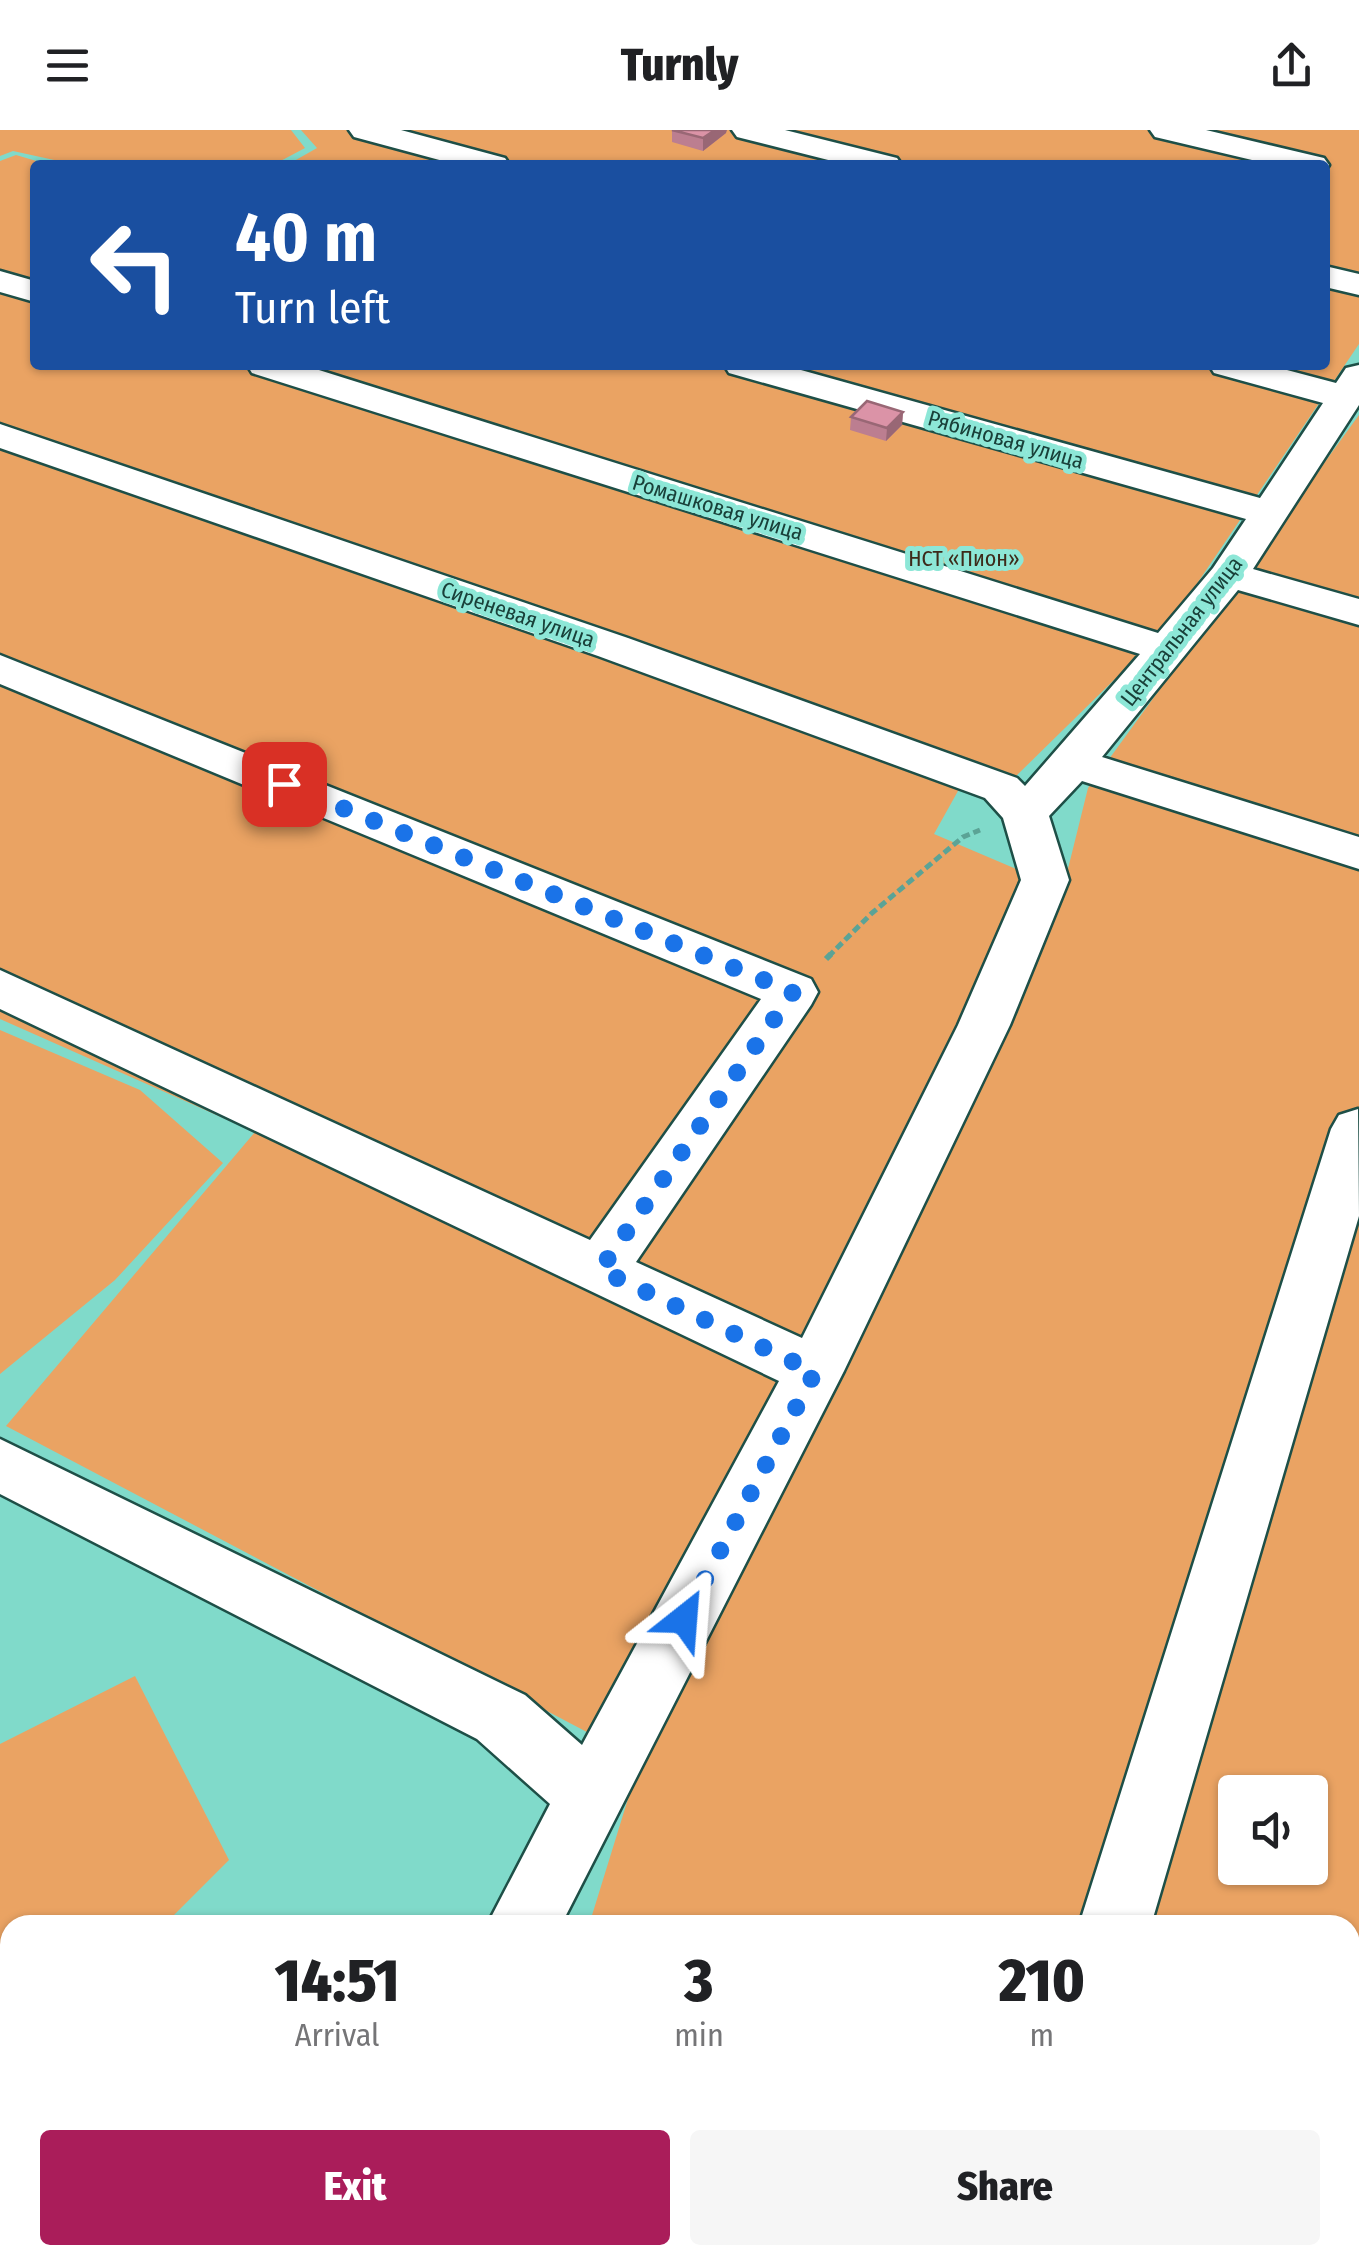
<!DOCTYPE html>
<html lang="en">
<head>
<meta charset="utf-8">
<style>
  body { margin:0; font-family:"Fira Sans Condensed",sans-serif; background:#f6f6f6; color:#202124; height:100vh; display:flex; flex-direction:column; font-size:38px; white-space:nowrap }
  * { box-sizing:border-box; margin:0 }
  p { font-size:32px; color:#757577 }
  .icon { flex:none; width:55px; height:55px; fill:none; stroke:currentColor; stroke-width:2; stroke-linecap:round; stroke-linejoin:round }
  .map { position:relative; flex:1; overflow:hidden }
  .drawer { position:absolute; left:0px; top:1785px; width:1360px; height:350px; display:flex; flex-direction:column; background:#fff; border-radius:30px 30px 0 0; box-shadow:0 2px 8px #0004 }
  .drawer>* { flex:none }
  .hud { position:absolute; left:30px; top:30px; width:1300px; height:210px; border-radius:10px; box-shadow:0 2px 8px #0004; background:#1a4fa0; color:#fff; overflow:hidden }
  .buttons { position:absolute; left:1218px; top:1645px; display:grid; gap:20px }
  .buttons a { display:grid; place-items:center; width:110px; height:110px; border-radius:10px; background:#fff; box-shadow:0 2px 8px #0004; font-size:50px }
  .pin { position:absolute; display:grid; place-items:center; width:85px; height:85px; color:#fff; margin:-42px; border-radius:20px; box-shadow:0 5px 15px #0006 }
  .me { position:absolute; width:110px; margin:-55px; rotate:28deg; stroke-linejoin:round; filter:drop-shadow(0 0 8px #0008) }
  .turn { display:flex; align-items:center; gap:35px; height:210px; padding:0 40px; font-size:45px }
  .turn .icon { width:130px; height:130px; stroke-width:2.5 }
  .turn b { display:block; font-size:70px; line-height:85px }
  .eta { display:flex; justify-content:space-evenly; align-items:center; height:170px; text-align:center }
  .eta b { font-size:60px; font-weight:800; line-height:70px }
  .button { display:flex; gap:20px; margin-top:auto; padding:20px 40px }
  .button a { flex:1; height:115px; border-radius:10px; background:#aa1d5a; color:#fff; font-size:40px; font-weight:800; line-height:115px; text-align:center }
  .button a+a { background:#f6f6f6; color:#202124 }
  header { display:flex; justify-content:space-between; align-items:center; height:130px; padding:0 40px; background:#fff; font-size:45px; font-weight:800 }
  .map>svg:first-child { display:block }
  .green { fill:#eaa363; fill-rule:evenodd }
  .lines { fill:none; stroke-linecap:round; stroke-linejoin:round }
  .minor-casing { stroke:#1e4f47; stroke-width:5 }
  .path-far1 { stroke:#5ba396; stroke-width:5; stroke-dasharray:8 4; stroke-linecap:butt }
  .path { stroke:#5ba396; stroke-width:6; stroke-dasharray:10 5; stroke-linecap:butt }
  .minor { fill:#fff; fill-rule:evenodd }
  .wall { fill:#bc7e90 }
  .shaded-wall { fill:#996775 }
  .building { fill:#db93a7; stroke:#996775; stroke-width:2.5 }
  .route { stroke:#1a73e8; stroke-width:18; stroke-dasharray:0 32.4 }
  .labels { text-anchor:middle; stroke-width:10; stroke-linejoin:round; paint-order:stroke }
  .far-street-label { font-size:22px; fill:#194039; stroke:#8de7d7 }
  .far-park-label { font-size:22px; fill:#3d2a1a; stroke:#8de7d7 }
</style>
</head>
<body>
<header><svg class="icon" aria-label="menu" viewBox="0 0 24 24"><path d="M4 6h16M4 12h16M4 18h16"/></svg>Turnly<svg class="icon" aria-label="share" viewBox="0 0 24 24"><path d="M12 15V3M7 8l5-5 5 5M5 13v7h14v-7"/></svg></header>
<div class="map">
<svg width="1359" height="2135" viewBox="0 0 1359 2135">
  <rect width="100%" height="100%" fill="#80daca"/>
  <!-- green -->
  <path class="green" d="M0,0H291L305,18L273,35H77L13,21L0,26Z
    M301,0H1359V214L1167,498L1013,649L0,293V31L16,25L50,35H35V235H1325V35H287L317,18Z
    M1359,285V2044L1350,2042V1795H589L640,1630L6,1296L255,1002L0,889V318L963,652L934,704L1063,759L1088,658ZM1235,1662H1310V1738H1235Z
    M0,900L140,960L223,1033L115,1150L0,1244Z
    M135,1546L229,1730L164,1795H10V1873H0V1614Z
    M341,2125H1214L1270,2135H333Z"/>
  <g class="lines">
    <defs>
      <path id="minor" d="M349,0H401L505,28L510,35H458L354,7Z
        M732,0H785L897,28L902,35H848L737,7Z
        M1150,0H1206L1324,28L1329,35L1325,41V35H1273L1155,7Z
        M1325,136L1359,144V165L1325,157Z
        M0,141L35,151V172L0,162Z
        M247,235H303L1158,503L1213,438L1246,389L729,243L724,235H783L1260,368L1323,273L1214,243L1209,235H1268L1336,253L1346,238L1359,235V275L1253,439L1359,469V495L1238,460L1102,627L1359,707V739L1082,651L1049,686L1069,750L1010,895L844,1241L561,1795H487L550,1674L477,1609L0,1364V1309L525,1565L582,1615L779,1251L0,879V840L590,1110L761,869L0,554V525L811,849L818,862L811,875L636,1132L802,1208L958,895L1021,750L1003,688L985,668L598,526L0,318V294L628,508L1017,648L1025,656L1140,524L252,243Z
        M1358,979L1359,1086L1151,1795H1079L1331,999L1339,985Z
        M1350,2062L1359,2064V2135H1338L1321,2125H1350Z
        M159,2125H241L237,2135H155Z"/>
    </defs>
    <!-- minor casing -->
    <use href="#minor" class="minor-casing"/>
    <!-- path-far1 -->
    <path class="path-far1" d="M828,827L872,783L963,707L980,700"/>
    <!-- path -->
    <path class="path" d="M826,829L831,824"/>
    <!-- minor -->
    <use href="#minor" class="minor"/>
  </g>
  <!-- wall -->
  <path class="wall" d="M672,0L726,3L703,21L672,12Z
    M903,282L902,295L886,311L850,300L851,287Z"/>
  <!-- shaded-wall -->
  <path class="shaded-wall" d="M715,0H727L726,3L703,21V8Z
    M903,282L902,295L886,311L887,298Z"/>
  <!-- building -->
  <path class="building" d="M672,0H715L703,8Z
    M867,271L903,282L887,298L851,287Z"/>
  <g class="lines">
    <!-- route -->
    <path class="route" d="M284,654L793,862L600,1140L815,1242L684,1489"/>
  </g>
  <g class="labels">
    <!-- far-street labels -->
    <g class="far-street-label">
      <text transform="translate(1006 309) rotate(16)" y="8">Рябиновая улица</text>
      <text transform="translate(718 377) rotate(17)" y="8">Ромашковая улица</text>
      <text transform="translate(518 484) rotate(19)" y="8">Сиреневая улица</text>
      <text transform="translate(1181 501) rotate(-52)" y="8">Центральная улица</text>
    </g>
    <!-- far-park labels -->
    <g class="far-park-label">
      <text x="964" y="436">НСТ «Пион»</text>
    </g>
  </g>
</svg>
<div class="buttons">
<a><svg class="icon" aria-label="sound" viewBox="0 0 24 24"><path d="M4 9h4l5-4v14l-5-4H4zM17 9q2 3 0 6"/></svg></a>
</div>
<div class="pin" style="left:284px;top:654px;background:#d93025"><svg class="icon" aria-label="arrive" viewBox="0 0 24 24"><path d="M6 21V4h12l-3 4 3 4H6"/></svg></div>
<svg class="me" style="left:684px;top:1489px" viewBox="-20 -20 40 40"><path d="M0-17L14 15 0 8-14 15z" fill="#1a73e8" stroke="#fff" stroke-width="4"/></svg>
<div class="hud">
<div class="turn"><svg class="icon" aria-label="left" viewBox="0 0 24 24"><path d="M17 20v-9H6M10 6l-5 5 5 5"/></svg><div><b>40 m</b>Turn left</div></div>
</div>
<section class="drawer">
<div class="eta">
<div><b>14:51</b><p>Arrival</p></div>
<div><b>3</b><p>min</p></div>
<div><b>210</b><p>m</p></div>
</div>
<div class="button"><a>Exit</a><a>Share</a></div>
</section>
</div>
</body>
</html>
